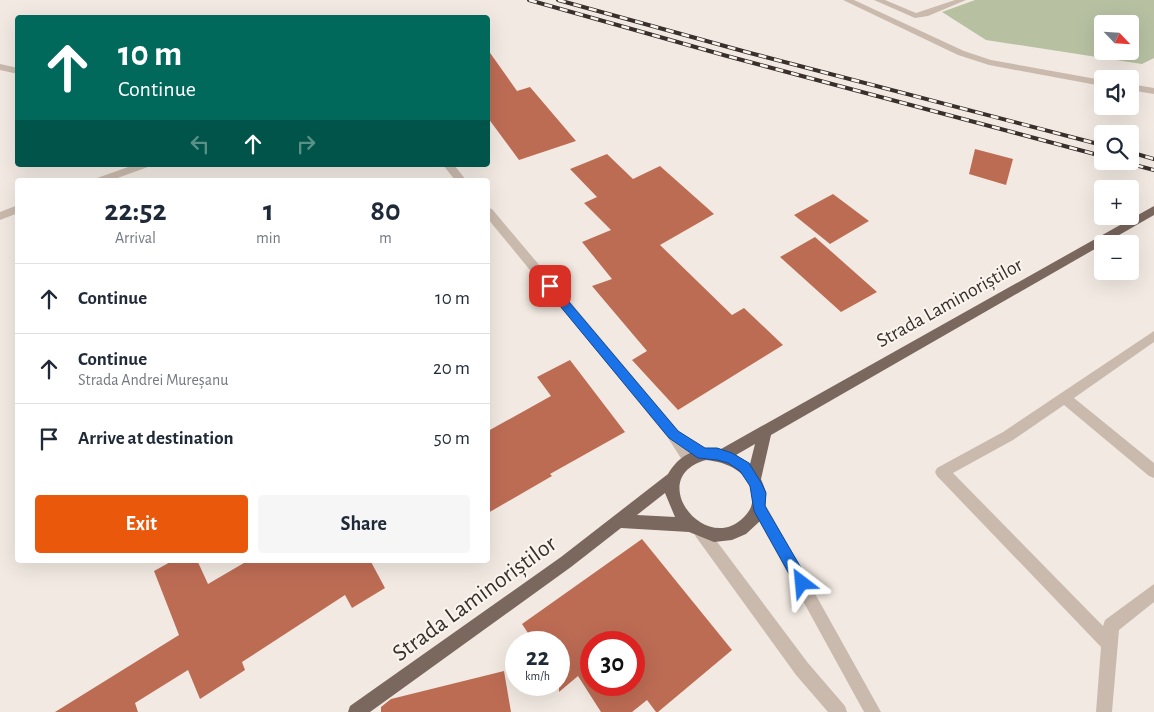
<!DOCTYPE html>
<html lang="en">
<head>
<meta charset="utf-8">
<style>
  body { margin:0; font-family:"Alegreya Sans",sans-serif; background:#f6f6f7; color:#1f2937; height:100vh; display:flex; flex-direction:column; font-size:19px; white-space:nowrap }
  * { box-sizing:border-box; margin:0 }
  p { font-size:16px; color:#747a83 }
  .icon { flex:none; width:28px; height:28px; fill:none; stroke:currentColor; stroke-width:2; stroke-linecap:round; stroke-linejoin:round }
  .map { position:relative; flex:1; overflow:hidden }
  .details { position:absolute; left:15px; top:178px; width:475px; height:385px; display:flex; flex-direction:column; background:#fff; border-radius:5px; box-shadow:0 5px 20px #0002 }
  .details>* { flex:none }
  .hud { position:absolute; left:15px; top:15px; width:475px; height:152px; border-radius:5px; box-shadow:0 5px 20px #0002; background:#00695c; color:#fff; overflow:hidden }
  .needle { width:32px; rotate:115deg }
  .tools { position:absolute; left:1094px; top:15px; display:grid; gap:10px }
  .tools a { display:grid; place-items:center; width:45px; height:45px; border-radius:5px; background:#fff; box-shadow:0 5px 20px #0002; font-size:25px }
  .speed { position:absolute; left:505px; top:631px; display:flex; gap:10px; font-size:25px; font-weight:700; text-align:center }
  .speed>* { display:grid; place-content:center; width:65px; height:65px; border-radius:50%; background:#fff; box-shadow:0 5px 20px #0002; line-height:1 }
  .speed small { font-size:12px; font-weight:400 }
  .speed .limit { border:8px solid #d22; background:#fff; color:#111 }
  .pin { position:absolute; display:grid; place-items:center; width:42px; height:42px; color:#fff; margin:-21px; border-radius:10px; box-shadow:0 2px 8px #0006 }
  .me { position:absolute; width:55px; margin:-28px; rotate:331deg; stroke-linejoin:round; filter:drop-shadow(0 0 4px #0008) }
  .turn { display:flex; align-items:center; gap:18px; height:105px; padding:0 20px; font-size:22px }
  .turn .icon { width:65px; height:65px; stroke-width:2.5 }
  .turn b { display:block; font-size:35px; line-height:42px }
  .lanes { display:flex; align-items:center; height:48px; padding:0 20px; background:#0003; justify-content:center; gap:25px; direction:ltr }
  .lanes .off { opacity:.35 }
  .eta { display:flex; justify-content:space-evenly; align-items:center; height:85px; text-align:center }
  .eta b { font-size:30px; font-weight:600; line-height:35px }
  .cta { display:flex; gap:10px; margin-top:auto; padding:10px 20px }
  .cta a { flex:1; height:58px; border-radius:5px; background:#ea580c; color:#fff; font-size:20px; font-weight:600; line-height:58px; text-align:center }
  .cta a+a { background:#f6f6f7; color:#1f2937 }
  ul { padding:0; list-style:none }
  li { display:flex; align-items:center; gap:15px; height:70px; padding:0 20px; border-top:1px solid #e0e1e3 }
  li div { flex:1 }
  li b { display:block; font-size:19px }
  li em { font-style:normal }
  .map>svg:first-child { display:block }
  .green { fill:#b7c1a2; fill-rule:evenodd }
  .building { fill:#bd6c54; fill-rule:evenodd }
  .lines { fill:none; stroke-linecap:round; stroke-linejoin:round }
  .lane { fill:#cabaae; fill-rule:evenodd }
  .street { fill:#cabaae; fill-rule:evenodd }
  .primary { fill:#7a675e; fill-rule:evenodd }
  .rail-casing { stroke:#39302c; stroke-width:4 }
  .rail { stroke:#faf4ee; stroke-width:2.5; stroke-dasharray:8; stroke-linecap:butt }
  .route { fill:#1a73e8; stroke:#114b97 }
  .labels { text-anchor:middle; stroke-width:4; stroke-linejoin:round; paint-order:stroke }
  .street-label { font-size:20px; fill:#39302c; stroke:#faf4ee }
  .near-street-label { font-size:24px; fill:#39302c; stroke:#faf4ee }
</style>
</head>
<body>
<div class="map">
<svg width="1154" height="712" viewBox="0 0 1154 712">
  <rect width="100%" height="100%" fill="#f2eae2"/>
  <!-- green -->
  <path class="green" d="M975,0H1154V58L1142,64L986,40L942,12ZM1102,24H1130V51H1102Z"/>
  <!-- building -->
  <path class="building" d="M488,50L517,91L530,87L576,141L519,160L488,118Z
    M975,149L1013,159L1006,185L969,174Z
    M607,154L633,179L660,166L714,214L660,245L732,315L744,308L783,345L678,410L632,360L647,351L592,286L612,279L582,242L611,230L584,203L597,197L570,169Z
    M833,194L869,221L830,244L794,215Z
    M815,237L877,292L841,312L780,257Z
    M570,360L625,432L550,474L552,476L488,513V431L551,396L537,377Z
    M642,539L732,650L658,712H656L647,700L632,712H601L578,676L559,692V642H534L522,624ZM591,642H634V685H591Z
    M174,560H197L208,584L249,560H370L385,588L352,608L345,595L242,662L245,670L200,699L188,670L135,703L138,712H55L179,635L154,571Z
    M504,671L511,712H381V707L391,699Z"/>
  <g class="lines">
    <!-- lane -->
    <path class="lane" d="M874,0H885L916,13L955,0H966L928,16L915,18Z
      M1154,331V342L1074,398L1154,463V478L1149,476L1064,405L1013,440L953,473L1103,626L1105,620L1154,584V602L1119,630L1112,712H1096L1101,647L937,476L935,472L937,468L1003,432Z"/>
    <!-- street -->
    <path class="street" d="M843,0H854L964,51L991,60L1102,80V86L989,65L958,55Z
      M0,64L18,68V74L0,70Z
      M1130,84L1154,88V94L1130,90Z
      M134,165H149L148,167L112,180H96L97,178Z
      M443,165H454L466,180H455Z
      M18,205V213L0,220V212Z
      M488,208L492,209L678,430L694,455L696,459L694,463L689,465L684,463L668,438L488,219Z
      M759,500L764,502L881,712H864L754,512L752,507L754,502Z
      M701,525L706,527L808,663L845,706L847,712H828L796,675L696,537L694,532L696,527Z"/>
    <!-- primary -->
    <path class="primary" d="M1154,206V215L771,435L761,479L766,492L765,510L759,522L746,534L732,540L714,542L689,532L621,528L571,567L370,712H348L350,706L561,557L668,474C680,453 698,447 721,449ZM755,444L750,464L736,455ZM706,460C727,462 751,472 752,497C753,505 750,511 744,517C705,557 644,477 706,460ZM665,493L675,517L637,515Z"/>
    <defs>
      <path id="rail" d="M529,0L727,56L1102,156
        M558,0L750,53L1102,145
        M1130,152L1154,159
        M1120,161L1154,170"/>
    </defs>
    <!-- rail casing -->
    <use href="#rail" class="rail-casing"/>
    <!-- rail -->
    <use href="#rail" class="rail"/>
  </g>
  <!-- route -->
  <path class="route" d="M550,282L553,283L678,431L705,448H717L732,453L749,463L762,484L766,493L765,506L807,578L809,583L807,588L802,590L797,588L754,511L750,486L740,471L728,463L717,460L698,458L669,438L546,289L544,286L546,283Z"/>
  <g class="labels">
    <!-- street labels -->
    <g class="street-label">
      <text transform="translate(949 302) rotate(-29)" y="7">Strada Laminoriștilor</text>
    </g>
    <!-- near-street labels -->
    <g class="near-street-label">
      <text transform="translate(474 598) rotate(-36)" y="8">Strada Laminoriștilor</text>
    </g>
  </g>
</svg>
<div class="tools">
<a><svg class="needle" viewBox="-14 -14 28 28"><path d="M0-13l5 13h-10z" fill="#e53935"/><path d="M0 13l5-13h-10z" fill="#747a83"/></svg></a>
<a><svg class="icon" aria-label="sound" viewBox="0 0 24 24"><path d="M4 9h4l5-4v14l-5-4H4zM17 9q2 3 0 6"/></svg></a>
<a><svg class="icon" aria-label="search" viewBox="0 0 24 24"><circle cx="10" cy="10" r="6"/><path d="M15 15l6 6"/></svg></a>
<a>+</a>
<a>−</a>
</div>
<div class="speed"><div>22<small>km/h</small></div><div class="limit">30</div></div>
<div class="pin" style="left:550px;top:286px;background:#d93025"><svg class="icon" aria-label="arrive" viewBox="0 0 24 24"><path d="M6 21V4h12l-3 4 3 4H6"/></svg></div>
<svg class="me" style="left:802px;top:583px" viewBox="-20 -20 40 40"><path d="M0-17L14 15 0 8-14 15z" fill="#1a73e8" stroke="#fff" stroke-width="4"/></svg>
<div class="hud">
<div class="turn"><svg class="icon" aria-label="ahead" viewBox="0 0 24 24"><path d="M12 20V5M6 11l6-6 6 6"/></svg><div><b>10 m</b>Continue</div></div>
<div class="lanes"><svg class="icon off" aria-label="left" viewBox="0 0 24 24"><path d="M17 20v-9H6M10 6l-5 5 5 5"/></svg><svg class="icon" aria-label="ahead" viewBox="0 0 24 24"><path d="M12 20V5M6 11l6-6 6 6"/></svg><svg class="icon off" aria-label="right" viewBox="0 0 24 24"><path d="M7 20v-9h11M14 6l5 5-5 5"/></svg></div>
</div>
<section class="details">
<div class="eta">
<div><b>22:52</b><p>Arrival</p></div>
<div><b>1</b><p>min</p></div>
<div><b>80</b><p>m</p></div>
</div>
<ul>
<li><svg class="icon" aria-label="ahead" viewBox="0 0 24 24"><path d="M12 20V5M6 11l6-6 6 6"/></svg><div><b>Continue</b></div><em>10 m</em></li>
<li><svg class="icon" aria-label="ahead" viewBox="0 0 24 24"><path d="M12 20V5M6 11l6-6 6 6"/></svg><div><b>Continue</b><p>Strada Andrei Mureșanu</p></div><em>20 m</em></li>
<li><svg class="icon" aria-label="arrive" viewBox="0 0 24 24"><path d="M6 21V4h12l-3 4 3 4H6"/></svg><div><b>Arrive at destination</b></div><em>50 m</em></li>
</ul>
<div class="cta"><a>Exit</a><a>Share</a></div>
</section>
</div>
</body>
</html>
